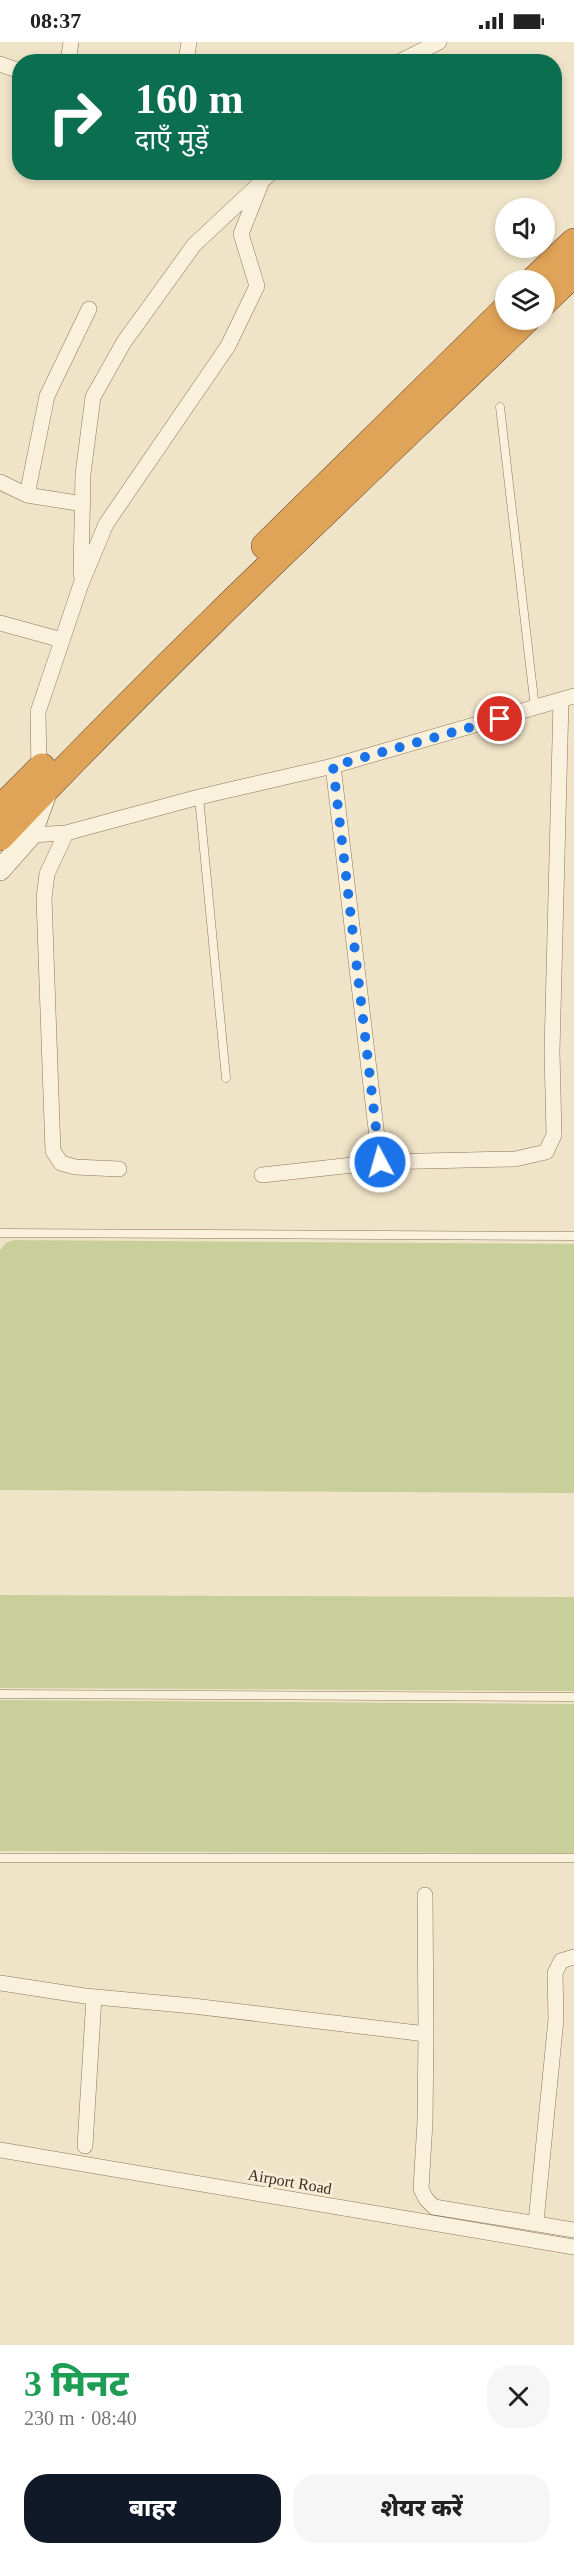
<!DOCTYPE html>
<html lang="hi">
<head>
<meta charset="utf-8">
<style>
  body { margin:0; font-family:"Times New Roman","Noto Sans Devanagari",serif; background:#f6f6f6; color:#222; height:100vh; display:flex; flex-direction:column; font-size:22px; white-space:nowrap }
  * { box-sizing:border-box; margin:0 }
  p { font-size:20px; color:#767676 }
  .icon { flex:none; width:33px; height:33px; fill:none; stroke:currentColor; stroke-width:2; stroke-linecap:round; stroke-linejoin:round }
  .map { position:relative; height:2303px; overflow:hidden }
  .sheet { display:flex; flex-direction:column; background:#fff; flex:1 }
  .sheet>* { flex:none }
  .guide { position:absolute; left:12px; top:12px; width:550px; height:126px; border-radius:24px; box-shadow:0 3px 9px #0003; background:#0b6e4f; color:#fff; overflow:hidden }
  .buttons { position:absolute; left:495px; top:156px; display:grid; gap:12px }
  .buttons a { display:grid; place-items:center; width:60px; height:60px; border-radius:50%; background:#fff; box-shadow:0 3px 9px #0003; font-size:30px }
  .pin { position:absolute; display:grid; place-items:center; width:51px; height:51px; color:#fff; margin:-26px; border:3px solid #fff; border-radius:50%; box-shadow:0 2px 6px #0007 }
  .me { position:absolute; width:66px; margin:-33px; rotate:354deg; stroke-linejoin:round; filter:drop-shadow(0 0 4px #0008) }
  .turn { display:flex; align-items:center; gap:21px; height:126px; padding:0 24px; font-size:27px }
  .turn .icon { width:78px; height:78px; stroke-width:2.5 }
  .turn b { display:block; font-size:42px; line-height:51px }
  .round { display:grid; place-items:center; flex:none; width:63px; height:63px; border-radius:24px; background:#f6f6f6 }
  .headline { display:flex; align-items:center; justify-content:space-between; height:102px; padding:0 24px }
  h1 { font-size:36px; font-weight:800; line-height:45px; color:#1e9e55 }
  .button { display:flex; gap:12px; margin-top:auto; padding:12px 24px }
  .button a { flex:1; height:69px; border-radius:24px; background:#111827; color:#fff; font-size:24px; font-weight:800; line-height:69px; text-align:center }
  .button a+a { background:#f6f6f6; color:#222 }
  .status { display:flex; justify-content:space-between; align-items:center; height:42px; padding:0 30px; background:#fff; direction:ltr }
  .status svg { height:16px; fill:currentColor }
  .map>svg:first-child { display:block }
  .green { fill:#c9cf9b }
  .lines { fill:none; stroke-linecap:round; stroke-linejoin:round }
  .lane-casing { stroke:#8d765c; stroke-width:9 }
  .street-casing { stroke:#8d765c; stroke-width:16 }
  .secondary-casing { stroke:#6f573f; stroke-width:22 }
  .highway-casing { stroke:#5b4430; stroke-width:28 }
  .lane { stroke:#faf1dc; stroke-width:8 }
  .street { stroke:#faf1dc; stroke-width:15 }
  .secondary { stroke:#faf1dc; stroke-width:21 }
  .highway { stroke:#e0a458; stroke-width:27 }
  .route { stroke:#1a73e8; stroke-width:10; stroke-dasharray:0 18 }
  .labels { text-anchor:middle; stroke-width:5; stroke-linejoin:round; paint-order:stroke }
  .street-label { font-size:16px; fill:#3d2e20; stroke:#f7eed8 }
</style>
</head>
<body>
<div class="status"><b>08:37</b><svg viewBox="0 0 49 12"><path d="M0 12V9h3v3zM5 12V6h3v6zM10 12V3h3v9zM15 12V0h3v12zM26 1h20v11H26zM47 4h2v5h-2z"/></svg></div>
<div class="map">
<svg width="574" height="2303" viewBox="0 0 574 2303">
  <rect width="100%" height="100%" fill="#f0e4c8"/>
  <!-- green -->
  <path class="green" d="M15,1198L574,1202V1451L0,1448V1208L7,1200Z
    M0,1553L574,1555V1649L0,1646Z
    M0,1658L574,1662V1811L0,1809Z"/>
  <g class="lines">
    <defs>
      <path id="lane" d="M500,365L535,666
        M199,755L226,1036
        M0,1191L574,1194
        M0,1652L574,1655
        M0,1816H574"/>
      <path id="street" d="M68,20L71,0
        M186,20L189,0
        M399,20L439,0
        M0,22L20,29
        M0,440L27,453L83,462
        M27,453L47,354L89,267
        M81,532L83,432L93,355L124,300L194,203L257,144
        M0,581L62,598
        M333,724L380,1120
        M39,728L38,670L81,542L106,482L228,304L257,244L241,192L262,139L272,130
        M66,791L47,832L44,856L53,1109L61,1121L75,1125L119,1127
        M31,793L66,791L199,755L333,724L574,654
        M262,1133L380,1120L515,1117L546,1110L554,1093L552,1009L561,659
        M425,1853L426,1992
        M0,1941L85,1954L193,1964L426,1992L425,2080L421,2147L426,2157L434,2165L574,2188
        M85,2104L94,1955
        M0,2108L574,2205
        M536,2180L556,1977L555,1931L561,1919L574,1915"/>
      <path id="secondary" d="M0,828L31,793L47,749"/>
      <path id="highway" d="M534,238L574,200
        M544,260L574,231
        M265,504L506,267
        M0,767L42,725
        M0,795C169,616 349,448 526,278"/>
    </defs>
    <!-- lane casing -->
    <use href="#lane" class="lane-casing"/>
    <!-- street casing -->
    <use href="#street" class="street-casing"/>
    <!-- secondary casing -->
    <use href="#secondary" class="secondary-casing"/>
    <!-- highway casing -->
    <use href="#highway" class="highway-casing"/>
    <!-- lane -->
    <use href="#lane" class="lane"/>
    <!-- street -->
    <use href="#street" class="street"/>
    <!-- secondary -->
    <use href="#secondary" class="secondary"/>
    <!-- highway -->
    <use href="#highway" class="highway"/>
  </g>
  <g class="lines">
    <!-- route -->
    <path class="route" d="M380,1120L333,724L500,677"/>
  </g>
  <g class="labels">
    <!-- street labels -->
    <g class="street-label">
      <text transform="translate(290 2139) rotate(10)" y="6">Airport Road</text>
    </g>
  </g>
</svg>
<div class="buttons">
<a><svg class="icon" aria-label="sound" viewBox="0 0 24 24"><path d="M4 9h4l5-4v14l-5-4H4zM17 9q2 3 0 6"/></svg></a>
<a><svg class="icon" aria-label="layers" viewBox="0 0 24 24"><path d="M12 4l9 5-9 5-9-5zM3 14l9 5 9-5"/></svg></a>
</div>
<div class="pin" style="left:500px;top:677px;background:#d93025"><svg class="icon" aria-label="arrive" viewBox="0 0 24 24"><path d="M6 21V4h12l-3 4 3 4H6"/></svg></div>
<svg class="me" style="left:380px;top:1120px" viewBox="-20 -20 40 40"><circle r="17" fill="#1a73e8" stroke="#fff" stroke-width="3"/><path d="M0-11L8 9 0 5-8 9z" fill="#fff"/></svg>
<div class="guide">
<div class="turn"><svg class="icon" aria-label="right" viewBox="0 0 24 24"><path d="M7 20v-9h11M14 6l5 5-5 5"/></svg><div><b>160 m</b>दाएँ मुड़ें</div></div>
</div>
</div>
<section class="sheet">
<div class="headline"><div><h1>3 मिनट</h1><p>230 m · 08:40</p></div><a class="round"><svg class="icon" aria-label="close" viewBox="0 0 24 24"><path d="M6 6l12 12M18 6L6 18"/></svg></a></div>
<div class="button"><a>बाहर</a><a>शेयर करें</a></div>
</section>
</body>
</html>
